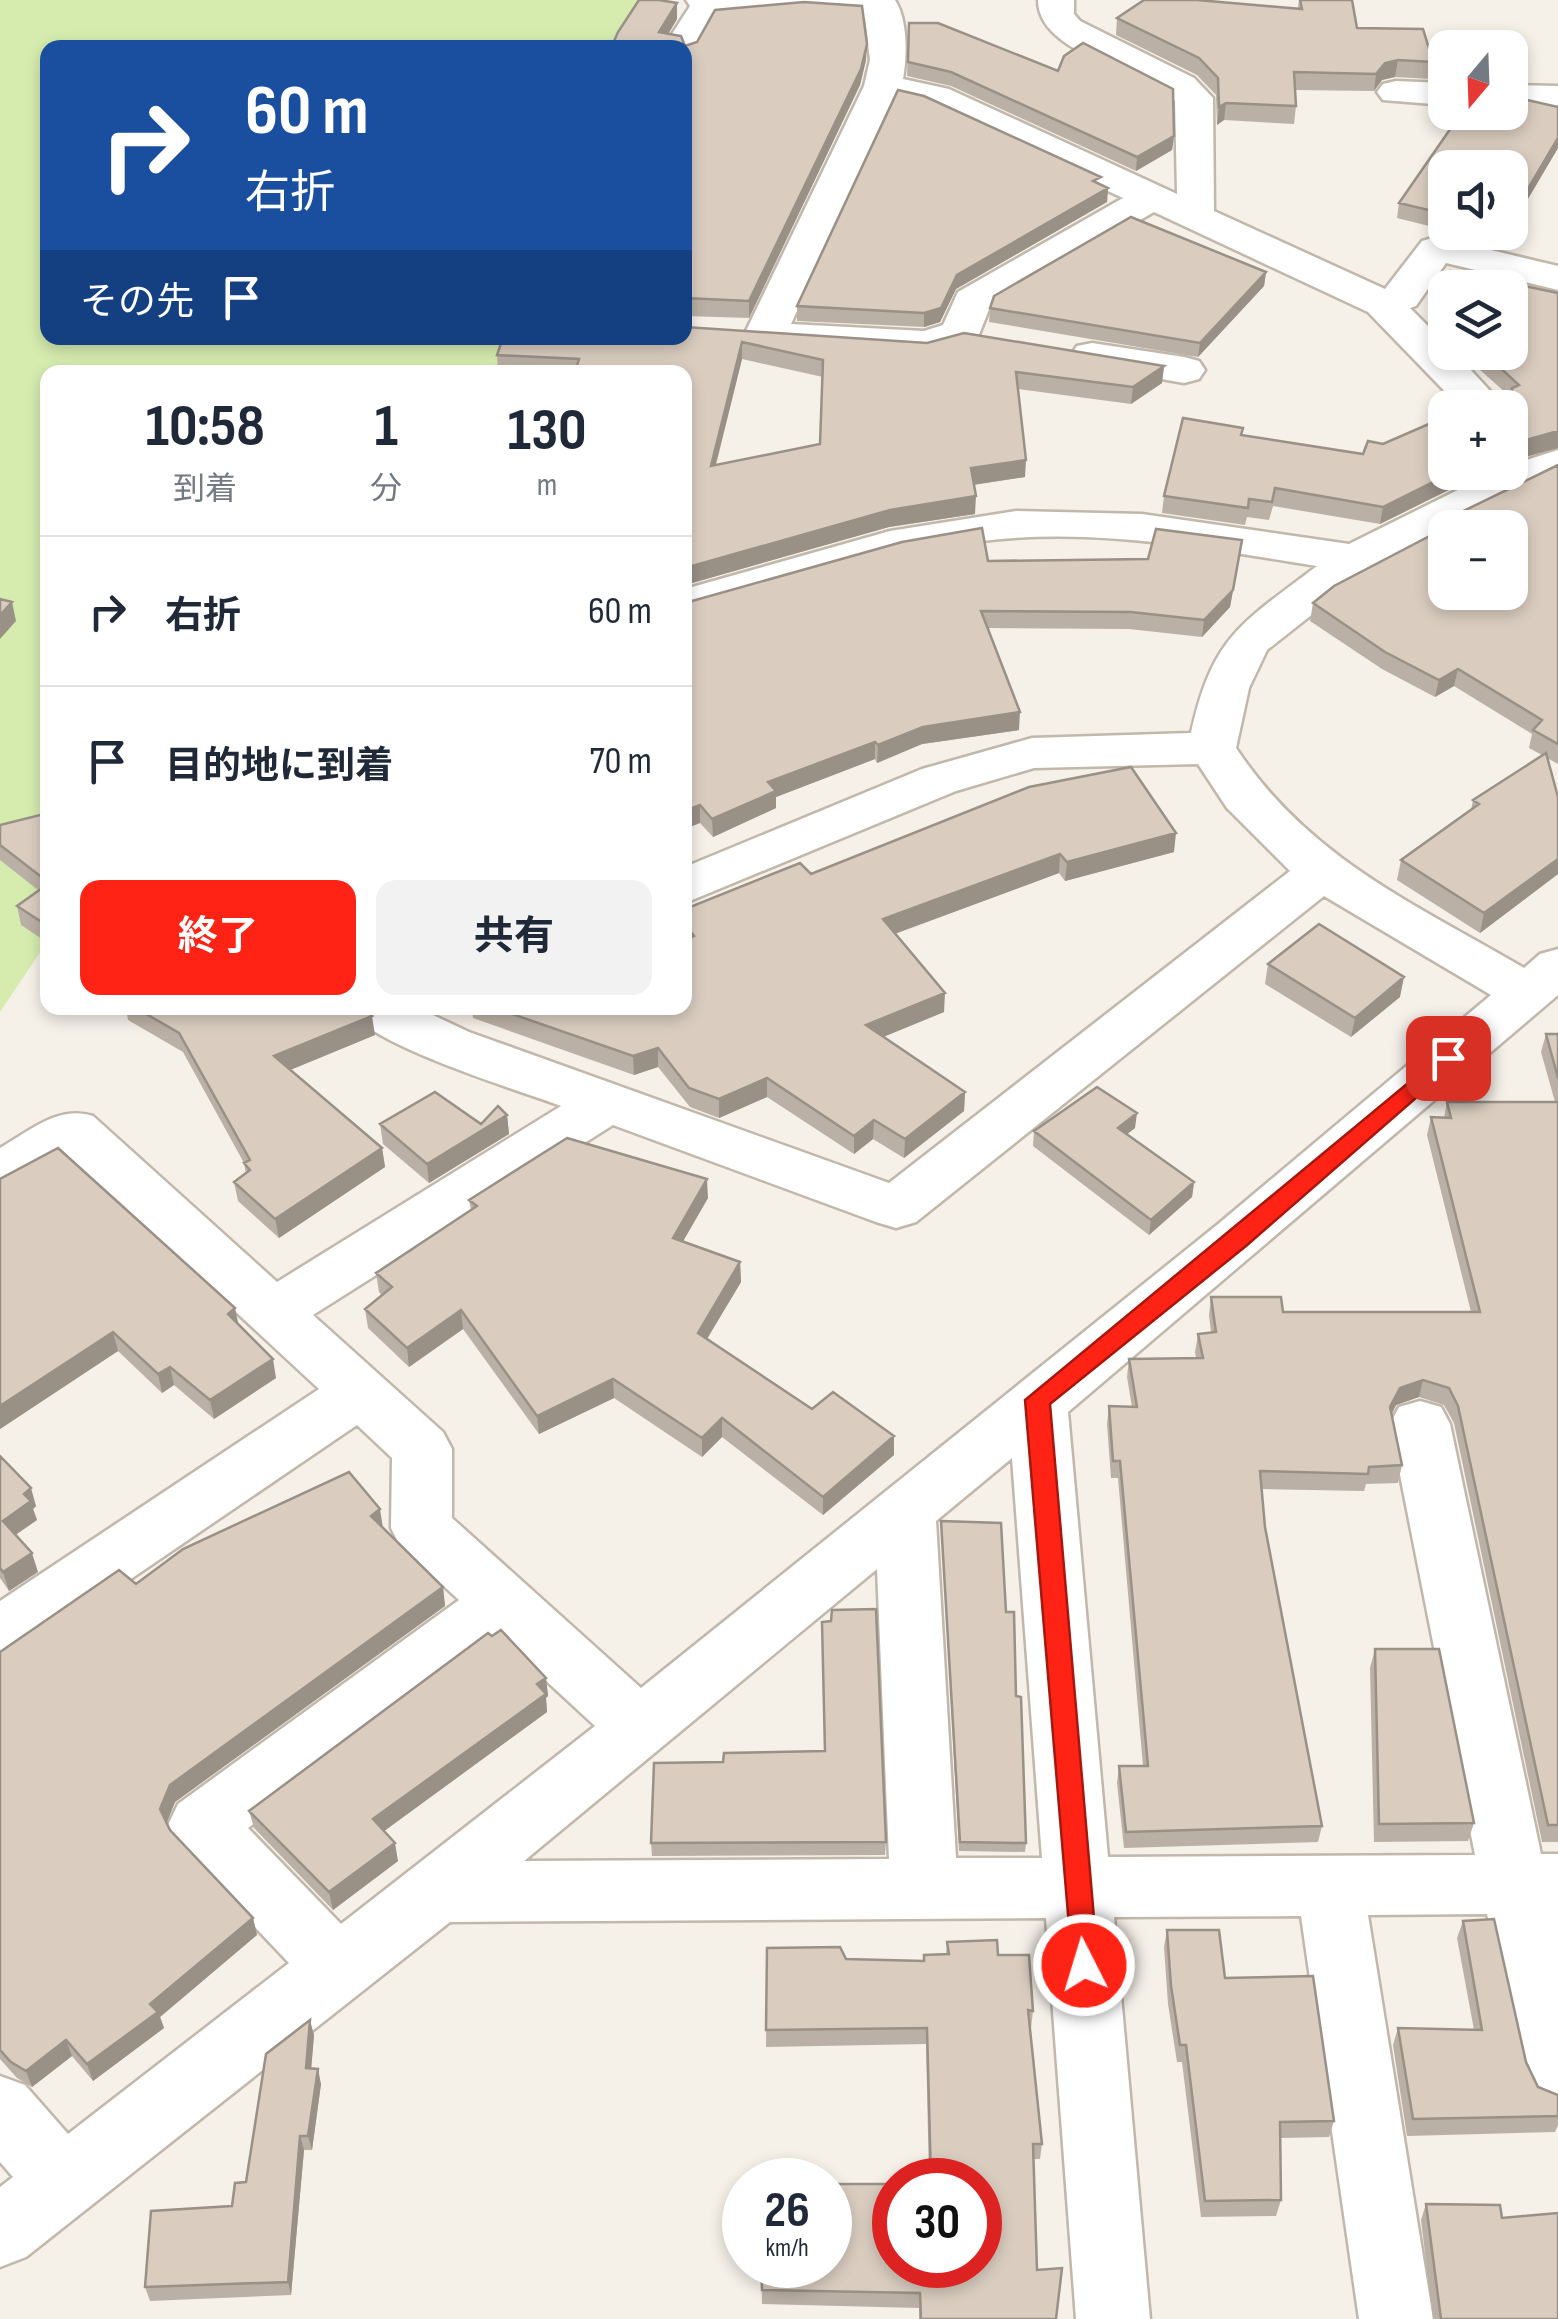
<!DOCTYPE html>
<html lang="ja">
<head>
<meta charset="utf-8">
<style>
  body { margin:0; font-family:"Sofia Sans Condensed","Noto Sans JP",sans-serif; background:#f2f2f3; color:#1f2937; height:100vh; display:flex; flex-direction:column; font-size:38px; white-space:nowrap }
  * { box-sizing:border-box; margin:0 }
  p { font-size:32px; color:#747a83 }
  .icon { flex:none; width:55px; height:55px; fill:none; stroke:currentColor; stroke-width:2; stroke-linecap:round; stroke-linejoin:round }
  .map { position:relative; flex:1; overflow:hidden }
  .panel { position:absolute; left:40px; top:365px; width:652px; height:650px; display:flex; flex-direction:column; background:#fff; border-radius:20px; box-shadow:0 5px 15px #0003 }
  .panel>* { flex:none }
  .hud { position:absolute; left:40px; top:40px; width:652px; height:305px; border-radius:20px; box-shadow:0 5px 15px #0003; background:#1a4fa0; color:#fff; overflow:hidden }
  .needle { width:65px; rotate:199deg }
  .fabs { position:absolute; left:1428px; top:30px; display:grid; gap:20px }
  .fabs a { display:grid; place-items:center; width:100px; height:100px; border-radius:20px; background:#fff; box-shadow:0 5px 15px #0003; font-size:50px }
  .speed { position:absolute; left:722px; top:2158px; display:flex; gap:20px; font-size:50px; font-weight:700; text-align:center }
  .speed>* { display:grid; place-content:center; width:130px; height:130px; border-radius:50%; background:#fff; box-shadow:0 5px 15px #0003; line-height:1 }
  .speed small { font-size:25px; font-weight:400 }
  .speed .limit { border:15px solid #d22; background:#fff; color:#111 }
  .pin { position:absolute; display:grid; place-items:center; width:85px; height:85px; color:#fff; margin:-42px; border-radius:20px; box-shadow:0 5px 15px #0006 }
  .me { position:absolute; width:110px; margin:-55px; rotate:355deg; stroke-linejoin:round; filter:drop-shadow(0 0 8px #0008) }
  .turn { display:flex; align-items:center; gap:35px; height:210px; padding:0 40px; font-size:45px }
  .turn .icon { width:130px; height:130px; stroke-width:2.5 }
  .turn b { display:block; font-size:70px; line-height:85px }
  .then { display:flex; align-items:center; height:95px; padding:0 40px; background:#0003; gap:20px; font-size:38px }
  .eta { display:flex; justify-content:space-evenly; align-items:center; height:170px; text-align:center }
  .eta b { font-size:60px; font-weight:700; line-height:70px }
  .action { display:flex; gap:20px; margin-top:auto; padding:20px 40px }
  .action a { flex:1; height:115px; border-radius:20px; background:#ff2315; color:#fff; font-size:40px; font-weight:700; line-height:115px; text-align:center }
  .action a+a { background:#f2f2f3; color:#1f2937 }
  ul { padding:0; list-style:none }
  li { display:flex; align-items:center; gap:30px; height:150px; padding:0 40px; border-top:2px solid #e0e1e3 }
  li div { flex:1 }
  li b { display:block; font-size:38px }
  li em { font-style:normal }
  .map>svg:first-child { display:block }
  .green { fill:#d6ecaf }
  .lines { fill:none; stroke-linecap:round; stroke-linejoin:round }
  .minor-casing { stroke:#c1b7aa; stroke-width:5 }
  .minor { fill:#fff; fill-rule:evenodd }
  .wall { fill:#bbb0a5; fill-rule:evenodd }
  .shaded-wall { fill:#999086 }
  .building { fill:#dacdc0; stroke:#999086; stroke-width:2.5; fill-rule:evenodd }
  .route { fill:#ff2315; stroke:#a6170e; stroke-width:2.5 }
</style>
</head>
<body>
<div class="map">
<svg width="1558" height="2319" viewBox="0 0 1558 2319">
  <rect width="100%" height="100%" fill="#f5f0e8"/>
  <!-- green -->
  <path class="green" d="M0,0H668L637,47L48,48V338H519L521,372H48L47,942L0,1012Z"/>
  <g class="lines">
    <defs>
      <path id="minor" d="M686,0H895C908,20 907,57 903,79L949,89L1177,194L1175,101C1141,69 1038,54 1038,0H1074V14L1080,21L1194,78L1213,98L1214,211L1385,289L1422,241L1436,237L1558,266V290L1446,263L1416,306L1410,308L1445,343V352H1454L1506,408H1461L1368,312L1154,212L990,307L976,342L927,356L750,344L744,335L864,86L870,60L865,18L804,14L722,20L713,22L694,56L685,58V48H663L690,6ZM895,100L925,106L1123,198L958,292L943,325L924,331L791,324Z
        M1396,81L1445,83V105L1383,100L1377,92L1383,84Z
        M1510,85L1558,86V108L1510,107Z
        M1092,343L1184,357L1199,361L1205,370L1199,379L1184,383L1077,364L1071,355L1077,346Z
        M1558,450V476L1371,568L1267,650L1249,688L1236,748C1309,858 1413,903 1524,968L1540,954L1558,949V995L1068,1412L1108,1857L1475,1855L1390,1424L1399,1407L1420,1401L1441,1407L1450,1424L1541,1854H1558V2110L1533,2100L1523,2077L1487,1914L1368,1915L1433,2319H1359L1301,1916L1114,1917L1150,2319H1076L1046,1918L450,1922L26,2257L0,2267V2187L13,2177L0,2162V2076L25,2085L68,2134L289,1963L178,1846L168,1825L178,1804L459,1600L400,1546L391,1528L392,1458L357,1425L22,1653L0,1660V1601L319,1389L70,1158L20,1188L0,1194V1148C30,1131 58,1105 93,1116L277,1282L561,1106C515,1089 369,1045 347,1008H418L469,1032L889,1183L1290,871L1227,808L1198,764L1034,768L956,791L685,903V867L922,769L1032,738L1191,733C1213,635 1241,624 1317,566C1203,548 1089,526 974,542C874,555 782,593 685,618V589L890,531L1016,511L1142,514L1349,544L1494,472H1510V465ZM1324,896L1491,995L1217,1225L641,1688L452,1518V1449L443,1432L313,1315L613,1125L876,1222L896,1228L916,1222ZM1012,1458L1042,1858H956L936,1521ZM877,1569L889,1859L524,1861ZM501,1639L595,1726L341,1924L248,1828Z"/>
    </defs>
    <!-- minor casing -->
    <use href="#minor" class="minor-casing"/>
    <!-- minor -->
    <use href="#minor" class="minor"/>
  </g>
  <!-- wall -->
  <path class="wall" d="M1299,0H1352L1357,28L1433,62L1431,79L1395,77L1382,80L1374,91L1295,90L1296,106L1294,124L1224,120L1217,125L1216,95L1197,75L1116,35L1117,18L1298,8Z
    M677,3V19L668,34L685,46L866,60L860,85L749,318L685,316V48H611Z
    M909,23L1174,136L1172,150L1136,171L951,86L907,76Z
    M1510,96L1558,107V148L1510,229V168H1445V230L1397,218L1399,203L1462,112H1510Z
    M1100,185L1108,188L1107,202L956,289L940,322L924,327L797,321V306Z
    M1455,232H1508L1501,244Z
    M1450,271L1558,293V448L1510,461V408H1467L1497,395L1507,394L1460,352H1510V288H1445V338L1433,326L1436,309Z
    M1266,272L1264,286L1198,357L989,322L990,308Z
    M685,338L1164,366L1162,383L1131,404L1018,389L1025,477L974,485L975,514L889,527L685,585V372H498L497,355ZM742,359L823,377L820,444L716,465Z
    M1242,435L1445,472H1485L1380,524L1273,506L1269,520L1247,517L1245,525L1162,513L1164,496Z
    M1558,465V764L1547,758L1558,797V874L1480,933L1397,880L1401,860L1471,810L1473,800L1542,755L1529,748L1532,734L1454,686L1435,697L1382,669L1310,621L1313,603L1447,527L1449,518Z
    M1239,557L1230,607L1202,637L1129,629L988,628L1019,730L922,744L877,763L875,759L776,797V808L713,837L700,823L685,603L988,561Z
    M1029,787L1174,852L1065,881L1059,873L895,934L944,1012L883,1037L965,1092L964,1111L904,1158L873,1139L854,1154L767,1097L719,1118L690,1107L658,1067L634,1075L473,1018L472,1008H685V909L811,874Z
    M48,813V943L21,925L17,906L38,890L0,860V825Z
    M1268,964L1400,997L1351,1037L1265,984Z
    M124,1008H265L267,1010L375,1035L290,1070L382,1148L385,1167L279,1238L238,1201L234,1182L246,1174L244,1163L183,1052L128,1020L126,1009Z
    M1546,1034H1558V1842H1542L1454,1423L1444,1405L1419,1397L1396,1405L1392,1414L1402,1465L1398,1483L1366,1484L1364,1491L1262,1489L1265,1527L1322,1826L1318,1842L1124,1848L1117,1783L1119,1766H1143L1118,1478H1111L1107,1424L1109,1406L1132,1407L1127,1377L1129,1359L1196,1358L1195,1352L1198,1334L1211,1332L1209,1315L1211,1297L1283,1312H1471L1427,1135L1431,1117L1444,1118L1447,1102H1555L1541,1052Z
    M507,1115L509,1134L429,1183L383,1144L380,1124H481Z
    M1135,1128L1127,1134L1194,1182L1192,1197L1149,1235L1033,1146L1034,1131Z
    M0,1179L238,1324L276,1378L214,1419L174,1385L162,1393L118,1351L0,1429Z
    M708,1198L683,1241L740,1262L741,1282L707,1339L812,1409L894,1455L823,1515L722,1437L702,1457L614,1398L539,1434L463,1329L409,1367L368,1328L365,1309L382,1295L379,1292L376,1273L471,1210L469,1200Z
    M0,1456L36,1506L33,1509L37,1520L15,1535L38,1572L9,1591L0,1578Z
    M941,1521L1006,1612L1016,1696L1026,1843L1025,1852L959,1851Z
    M383,1528L443,1587L445,1606L175,1802L166,1823L170,1830L253,1918L257,1935L160,2017L164,2028L93,2081L72,2056L32,2087L17,2078L0,2059V1652L136,1584Z
    M1375,1649L1474,1823L1468,1841L1374,1842L1370,1668Z
    M546,1678L548,1696L546,1698L547,1712L384,1831L398,1861L333,1910L254,1828L249,1811Z
    M886,1842L885,1855L652,1856L651,1843Z
    M1463,1921L1538,2087L1558,2095V2125L1555,2132L1407,2136L1393,2045L1398,2028L1474,2030L1457,1938Z
    M1167,1930L1225,1978L1334,2121L1329,2137L1281,2138V2200L1276,2216L1201,2217L1182,2062H1177L1168,2004L1164,1947Z
    M947,1942L998,1955L1033,2011L1031,2028L1030,2027L1042,2144L1040,2159H1034L1037,2270L1056,2319H919V2308L762,2304L761,2265H895L980,2180H929L926,2044L766,2047L767,1948L846,1959L924,1961L946,1954Z
    M314,2035L311,2069L321,2084L312,2150H304L291,2295L150,2301L145,2287L232,2206L246,2182Z
    M1426,2204L1502,2218L1558,2319H1433L1421,2220Z"/>
  <!-- shaded-wall -->
  <path class="shaded-wall" d="M677,3V19L660,48L659,32Z
    M867,44L866,60L860,85L749,318V301Z
    M1398,60L1395,77L1382,80L1374,91L1376,74L1385,63Z
    M1226,103L1224,120L1217,125L1219,107Z
    M1174,136L1172,150L1136,171L1137,157Z
    M1558,138V148L1510,229V219Z
    M1108,188L1107,202L956,289L940,322L924,327V313L957,275Z
    M1266,272L1264,286L1198,357L1200,343Z
    M742,342V359L711,483V466Z
    M1164,366L1162,383L1131,404L1133,387Z
    M1558,431V448L1510,461V450L1512,444Z
    M1026,460L1025,477L971,485V468Z
    M1453,472H1485L1380,524L1383,507Z
    M976,496L975,514L889,527L685,585V568L890,510Z
    M1242,540L1230,607L1202,637L1204,620Z
    M12,602L16,621L0,639V615Z
    M1458,669L1454,686L1435,697L1439,680Z
    M1020,712L1019,730L922,744L877,763L878,745L923,727Z
    M875,742V759L776,797V808L713,837L712,819L768,782Z
    M700,805V823L685,829V811Z
    M1176,833L1174,852L1065,881L1067,862Z
    M1060,854L1059,873L883,938V919Z
    M1558,859V874L1480,933L1484,913Z
    M1404,977L1400,997L1351,1037L1355,1018Z
    M945,993L944,1012L866,1044V1025Z
    M372,1016L375,1035L278,1075L274,1056Z
    M658,1048V1067L634,1075L633,1056Z
    M767,1078V1097L719,1118V1099Z
    M965,1092L964,1111L904,1158L905,1139Z
    M1137,1113L1135,1128L1117,1142L1118,1128Z
    M507,1115L509,1134L429,1183L427,1164Z
    M874,1120L873,1139L854,1154V1136Z
    M382,1148L385,1167L279,1238L275,1219Z
    M707,1179L708,1198L674,1257L673,1238Z
    M1194,1182L1192,1197L1149,1235L1151,1220Z
    M740,1262L741,1282L699,1352L698,1333Z
    M235,1308L239,1327L228,1314Z
    M461,1310L463,1329L409,1367L407,1348Z
    M113,1332L118,1351L0,1429V1406Z
    M273,1359L276,1378L214,1419L210,1400Z
    M170,1367L174,1385L162,1393L158,1374Z
    M613,1379L614,1398L539,1434L537,1416Z
    M1423,1380L1419,1397L1396,1405L1386,1425L1390,1407L1400,1388Z
    M722,1418V1437L702,1457V1438Z
    M894,1436V1455L823,1515V1497Z
    M31,1488L36,1506L33,1509L37,1520L8,1540L3,1521L24,1494Z
    M380,1509L383,1528L371,1516Z
    M32,1553L38,1572L9,1591L3,1572Z
    M443,1587L445,1606L175,1802L165,1827L160,1809L170,1785Z
    M546,1678L548,1696L546,1698L547,1712L376,1837L373,1819Z
    M395,1843L398,1861L333,1910L329,1892Z
    M253,1918L257,1935L160,2017L164,2028L93,2081L87,2064L150,2004Z
    M310,2020L314,2035L310,2083L306,2068Z
    M66,2040L72,2056L32,2087L26,2071Z
    M318,2069L321,2084L312,2150L308,2136Z
    M300,2136L304,2150L291,2295L288,2282Z"/>
  <!-- building -->
  <path class="building" d="M639,0H659L677,3L659,32L681,36L685,46L697,42L715,10L804,2L862,6L867,44L861,69L749,301L685,298V48H611L618,32Z
    M1144,0H1197L1302,9L1300,0H1352L1357,28L1423,29L1433,62L1398,60L1385,63L1376,74L1294,72L1296,106L1226,103L1219,107L1218,78L1199,58L1117,18Z
    M909,23H938L1058,71L1064,56L1083,43L1173,89L1174,136L1137,157L951,72L908,62Z
    M898,90L924,96L1101,177L1093,181L1108,188L957,275L941,308L924,313L797,306Z
    M1510,96L1558,107V138L1510,219V168H1445V214L1399,203L1462,112H1510Z
    M1131,217L1266,272L1200,343L990,308L994,296Z
    M1450,271L1558,293V431L1512,444L1510,450V408H1467L1497,395L1512,394V388L1519,385L1483,352H1510V288H1445V318L1436,309Z
    M685,327L927,343L964,333L1164,366L1133,387L1016,372L1026,460L971,468L976,496L890,510L685,568V372H575L579,359L497,355L503,338H685ZM742,342L823,360L820,444L711,466Z
    M1445,417V472H1453L1383,507L1275,488L1272,502L1249,499L1248,508L1164,496L1183,418L1243,428L1241,435L1363,454L1368,441L1383,444Z
    M1558,465V744L1533,730L1542,720L1458,669L1439,680L1385,652L1313,603L1334,586L1445,528V592H1510V528H1445L1459,520L1449,518Z
    M982,528L988,561L1148,559L1156,529L1242,540L1233,590L1204,620L1131,612L981,611L1020,712L923,727L878,745L875,742L768,782L776,791L712,819L700,805L685,811V603L902,542Z
    M0,599L12,602L0,615Z
    M1546,753L1558,797V859L1484,913L1401,860L1479,804L1473,800Z
    M1131,767L1176,833L1067,862L1060,854L883,919L945,993L866,1025L965,1092L905,1139L874,1120L854,1136L767,1078L719,1099L689,1088L658,1048L633,1056L495,1008H685V941L694,936L685,925V909L800,863L811,874L1029,787Z
    M48,813V882L0,845V825Z
    M48,884V926L17,906Z
    M1319,924L1404,977L1355,1018L1268,964Z
    M136,1008H265L267,1010L275,1008H362L372,1016L274,1056L382,1148L275,1219L234,1182L250,1170L244,1163L250,1160L179,1033Z
    M1546,1034H1558V1078Z
    M1097,1087L1137,1113L1118,1128L1194,1182L1151,1220L1034,1131Z
    M435,1092L481,1124L498,1106L507,1115L427,1164L380,1124Z
    M1447,1102H1558V1825H1548L1458,1406L1449,1388L1423,1380L1400,1388L1390,1407L1402,1465L1369,1467L1368,1474L1260,1471L1265,1527L1322,1826L1126,1832L1119,1766H1148L1120,1461H1113L1109,1406L1137,1407L1129,1359L1203,1358L1198,1334L1216,1332L1211,1297H1281L1283,1312H1480L1431,1117L1451,1118Z
    M567,1138L707,1179L673,1238L740,1262L698,1333L812,1409L833,1392L894,1436L823,1497L722,1418L702,1438L613,1379L537,1416L461,1310L407,1348L365,1309L392,1287L376,1273L477,1206L469,1200Z
    M58,1148L235,1308L228,1314L273,1359L210,1400L170,1367L158,1374L113,1332L0,1406V1179Z
    M0,1456L31,1488L24,1494L31,1501L3,1521L32,1553L3,1572L0,1568Z
    M349,1472L380,1509L371,1516L443,1587L170,1785L160,1809L170,1830L253,1918L150,2004L158,2012L87,2064L66,2040L26,2071L11,2062L0,2050V1652L119,1570L136,1584L183,1549Z
    M941,1521L1001,1523L1006,1612H1014L1016,1696L1021,1697L1026,1843L960,1842Z
    M876,1609L886,1842L651,1843L654,1763L723,1762L724,1753L825,1751L822,1622L831,1621L832,1610Z
    M501,1630L546,1678L537,1684L546,1694L373,1819L395,1843L329,1892L249,1811L488,1633L492,1636Z
    M1375,1649H1439L1474,1823L1379,1824Z
    M1494,1919L1526,2062L1538,2087L1558,2095V2116L1413,2119L1398,2028L1482,2030L1463,1921Z
    M1167,1930H1219L1225,1978L1313,1976L1334,2121L1280,2122L1281,2200L1205,2201L1186,2045H1180L1171,1986Z
    M997,1940L998,1955H1029L1033,2011L1028,2010L1042,2144H1033L1037,2270L1062,2268L1056,2319H921L920,2293L762,2290L761,2265H830V2184H895V2265H980V2180H931L927,2028L766,2030L767,1948L840,1947L846,1959L924,1961V1955L949,1954L947,1942Z
    M310,2020L306,2068L318,2069L308,2136H300L288,2282L145,2287L151,2211L232,2206L235,2183L246,2182L266,2054Z
    M1426,2204L1500,2205L1502,2218L1558,2213V2319H1441Z"/>
  <!-- route -->
  <path class="route" d="M1448,1050L1455,1053V1064L1246,1246L1050,1404L1098,1965L1094,1974L1084,1978L1073,1974L1025,1400Z"/>
</svg>
<div class="fabs">
<a><svg class="needle" viewBox="-14 -14 28 28"><path d="M0-13l5 13h-10z" fill="#e53935"/><path d="M0 13l5-13h-10z" fill="#747a83"/></svg></a>
<a><svg class="icon" aria-label="sound" viewBox="0 0 24 24"><path d="M4 9h4l5-4v14l-5-4H4zM17 9q2 3 0 6"/></svg></a>
<a><svg class="icon" aria-label="layers" viewBox="0 0 24 24"><path d="M12 4l9 5-9 5-9-5zM3 14l9 5 9-5"/></svg></a>
<a>+</a>
<a>−</a>
</div>
<div class="speed"><div>26<small>km/h</small></div><div class="limit">30</div></div>
<div class="pin" style="left:1448px;top:1058px;background:#d93025"><svg class="icon" aria-label="arrive" viewBox="0 0 24 24"><path d="M6 21V4h12l-3 4 3 4H6"/></svg></div>
<svg class="me" style="left:1084px;top:1965px" viewBox="-20 -20 40 40"><circle r="17" fill="#ff2315" stroke="#fff" stroke-width="3"/><path d="M0-11L8 9 0 5-8 9z" fill="#fff"/></svg>
<div class="hud">
<div class="turn"><svg class="icon" aria-label="right" viewBox="0 0 24 24"><path d="M7 20v-9h11M14 6l5 5-5 5"/></svg><div><b>60 m</b>右折</div></div>
<div class="then">その先<svg class="icon" aria-label="arrive" viewBox="0 0 24 24"><path d="M6 21V4h12l-3 4 3 4H6"/></svg></div>
</div>
<section class="panel">
<div class="eta">
<div><b>10:58</b><p>到着</p></div>
<div><b>1</b><p>分</p></div>
<div><b>130</b><p>m</p></div>
</div>
<ul>
<li><svg class="icon" aria-label="right" viewBox="0 0 24 24"><path d="M7 20v-9h11M14 6l5 5-5 5"/></svg><div><b>右折</b></div><em>60 m</em></li>
<li><svg class="icon" aria-label="arrive" viewBox="0 0 24 24"><path d="M6 21V4h12l-3 4 3 4H6"/></svg><div><b>目的地に到着</b></div><em>70 m</em></li>
</ul>
<div class="action"><a>終了</a><a>共有</a></div>
</section>
</div>
</body>
</html>
